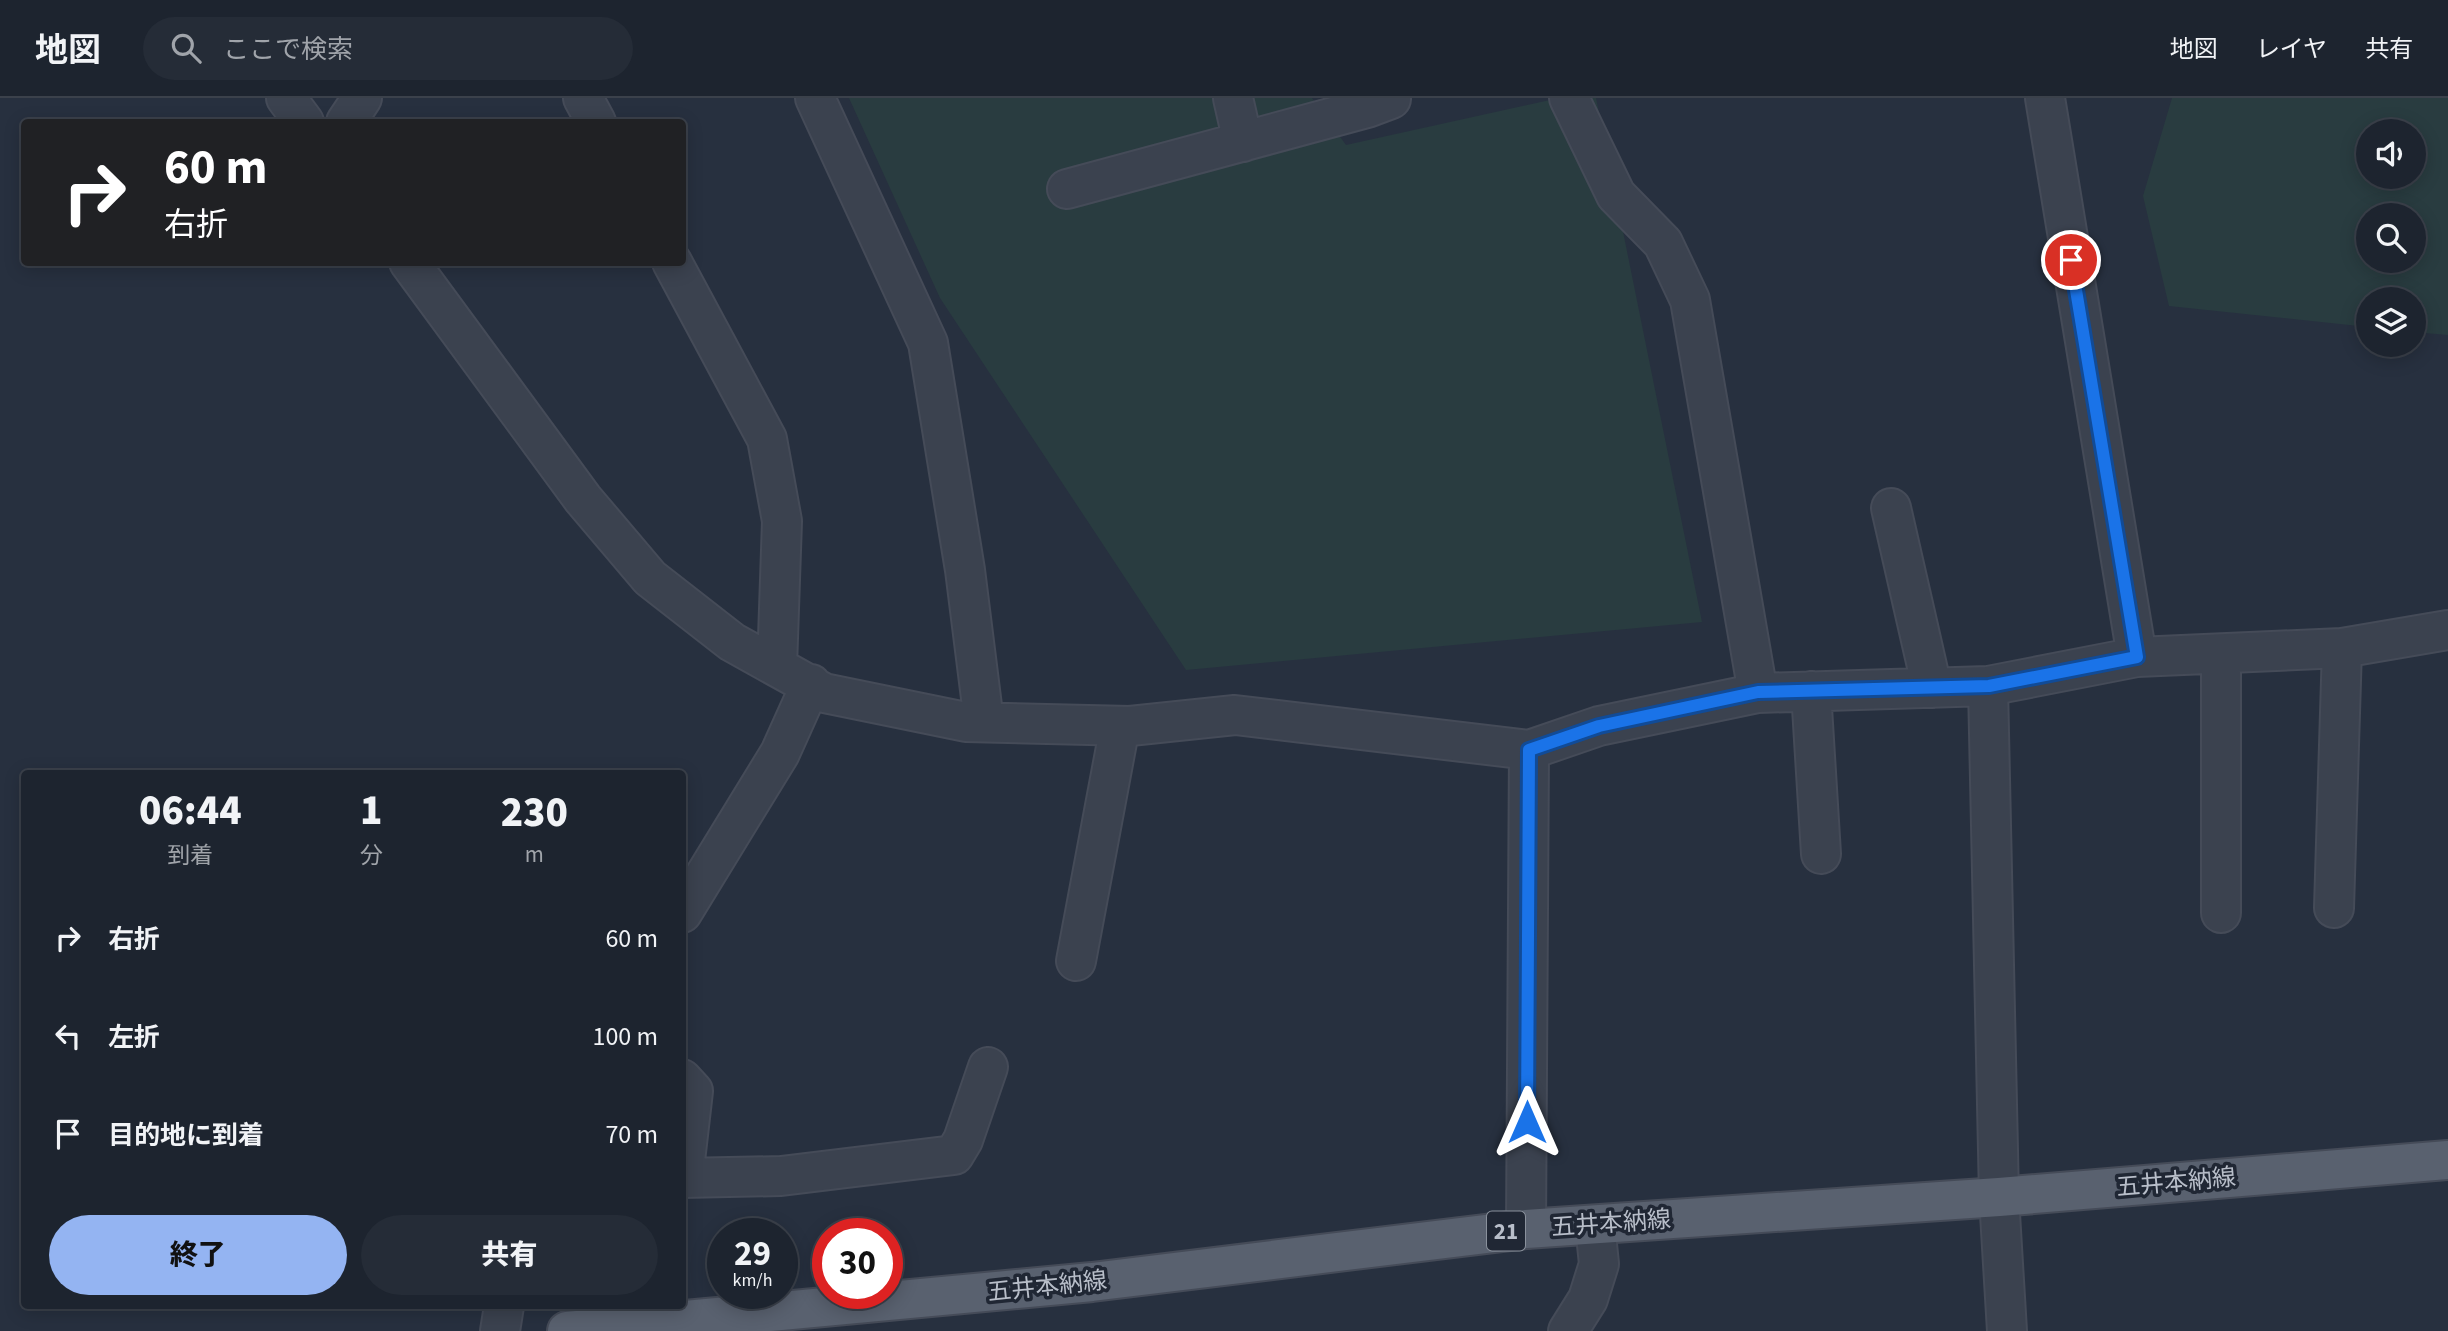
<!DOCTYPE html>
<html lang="ja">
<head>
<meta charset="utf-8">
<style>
  body { margin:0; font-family:"Source Sans 3","Noto Sans JP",sans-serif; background:#252c37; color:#f1f3f6; height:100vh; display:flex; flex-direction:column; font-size:26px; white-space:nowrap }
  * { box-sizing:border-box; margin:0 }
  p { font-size:23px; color:#a0a4aa }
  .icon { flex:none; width:38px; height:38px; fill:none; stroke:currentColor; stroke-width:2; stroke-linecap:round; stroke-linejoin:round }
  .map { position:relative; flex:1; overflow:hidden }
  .panel { position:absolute; left:21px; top:672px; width:665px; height:539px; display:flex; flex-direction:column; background:#1d242f; border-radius:7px; box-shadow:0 4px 18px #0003,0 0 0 2px #3b414b }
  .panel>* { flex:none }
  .banner { position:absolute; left:21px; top:21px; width:665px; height:147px; border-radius:7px; box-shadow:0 4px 18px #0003,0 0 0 2px #3b414b; background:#202124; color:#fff; overflow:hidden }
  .tools { position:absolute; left:2356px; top:21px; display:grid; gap:14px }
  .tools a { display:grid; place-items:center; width:70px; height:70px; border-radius:50%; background:#1d242f; box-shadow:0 4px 18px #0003,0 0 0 2px #3b414b; font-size:35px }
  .speed { position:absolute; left:707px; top:1120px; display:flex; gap:14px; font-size:35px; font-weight:700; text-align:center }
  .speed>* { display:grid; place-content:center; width:91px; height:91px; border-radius:50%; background:#1d242f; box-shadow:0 4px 18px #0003,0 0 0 2px #3b414b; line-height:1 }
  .speed small { font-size:18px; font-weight:400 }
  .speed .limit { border:10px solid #d22; background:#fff; color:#111 }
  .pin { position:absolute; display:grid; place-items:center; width:60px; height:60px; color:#fff; margin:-30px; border:4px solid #fff; border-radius:50%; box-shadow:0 2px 7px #0007 }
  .me { position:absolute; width:77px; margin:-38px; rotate:0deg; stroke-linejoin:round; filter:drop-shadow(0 0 5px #0008) }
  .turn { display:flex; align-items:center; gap:24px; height:147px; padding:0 28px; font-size:32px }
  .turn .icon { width:91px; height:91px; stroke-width:2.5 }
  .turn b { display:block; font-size:49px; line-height:60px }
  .eta { display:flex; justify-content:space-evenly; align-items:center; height:119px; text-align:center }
  .eta b { font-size:42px; font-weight:800; line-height:49px }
  .cta { display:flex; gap:14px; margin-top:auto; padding:14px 28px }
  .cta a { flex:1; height:80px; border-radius:42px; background:#94b4f2; color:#111; font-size:28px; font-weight:800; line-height:80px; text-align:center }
  .cta a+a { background:#252c37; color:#f1f3f6 }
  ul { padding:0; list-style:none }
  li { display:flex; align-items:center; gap:21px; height:98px; padding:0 28px }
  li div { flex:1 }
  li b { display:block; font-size:26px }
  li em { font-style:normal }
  header { display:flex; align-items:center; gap:42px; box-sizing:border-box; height:98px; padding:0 35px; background:#1d242f; border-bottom:2px solid #3b414b }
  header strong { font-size:33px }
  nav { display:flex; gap:38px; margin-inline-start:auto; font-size:24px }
  .search { width:490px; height:63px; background:#252c37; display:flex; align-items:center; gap:18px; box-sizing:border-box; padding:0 24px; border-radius:38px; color:#a0a4aa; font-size:26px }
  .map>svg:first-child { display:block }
  .green { fill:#293c40; fill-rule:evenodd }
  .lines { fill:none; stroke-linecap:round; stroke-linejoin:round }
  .minor-casing { stroke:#454b58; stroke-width:42 }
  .major-casing { stroke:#454b58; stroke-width:42 }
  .minor { stroke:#3b424f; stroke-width:38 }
  .major { stroke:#59616f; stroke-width:38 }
  .route-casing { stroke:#114b97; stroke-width:18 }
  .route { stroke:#1a73e8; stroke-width:12 }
  .labels { text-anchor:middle; stroke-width:7; stroke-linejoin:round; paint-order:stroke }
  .shield { fill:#202734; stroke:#8a919c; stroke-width:2 }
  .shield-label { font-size:23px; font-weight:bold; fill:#b8bec9 }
  .street-label { font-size:24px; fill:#b8bec9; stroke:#202734 }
</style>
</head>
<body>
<header>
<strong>地図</strong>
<div class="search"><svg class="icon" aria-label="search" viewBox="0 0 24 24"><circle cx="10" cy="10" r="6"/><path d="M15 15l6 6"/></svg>ここで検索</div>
<nav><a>地図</a><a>レイヤ</a><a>共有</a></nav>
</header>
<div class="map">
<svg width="2448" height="1233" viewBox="0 0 2448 1233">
  <rect width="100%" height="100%" fill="#27303f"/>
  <!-- green -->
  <path class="green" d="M849,0H1312L1346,47L1559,0H1596L1702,524L1186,572L940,200Z
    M2172,0H2448V237L2413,234V201H2368V229L2169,208L2143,98ZM2368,33H2413V79H2368ZM2368,117H2413V163H2368Z"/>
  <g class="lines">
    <defs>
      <path id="minor" d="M286,0L304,24
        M583,0L596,24
        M815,0L928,245L965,472L984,624
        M1233,0L1243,44
        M1569,0L1616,97L1663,145L1690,202L1758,595
        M2045,0L2137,559
        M346,24L362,0
        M1067,91L1367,10L1391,1
        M409,164L583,401L650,480L732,544L824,595L966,624L1130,628L1235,617L1529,652L1599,628L1758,595L1988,588L2137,559L2342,550L2448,532
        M672,164L767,341L782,423L777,569
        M1891,410L1932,590
        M1988,588L1999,1099L2007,1233
        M1811,593L1821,756
        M2334,810L2342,550
        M682,815L780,655L811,586
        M2221,815V556
        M1076,863L1120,628
        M682,981L693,993L683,1080
        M682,1080L781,1078L954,1057L963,1042L988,969
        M1526,1131L1529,652
        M500,1233L504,1208
        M1568,1233L1588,1201L1599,1166L1595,1127"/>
      <path id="major" d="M567,1233L1092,1184L1526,1131L1999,1099L2448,1062"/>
    </defs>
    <!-- minor casing -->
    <use href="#minor" class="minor-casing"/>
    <!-- major casing -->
    <use href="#major" class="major-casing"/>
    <!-- minor -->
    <use href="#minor" class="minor"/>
    <!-- major -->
    <use href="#major" class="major"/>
  </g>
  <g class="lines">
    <defs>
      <path id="route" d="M1527,1024L1529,652L1599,628L1758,594L1989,588L2137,559L2071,162"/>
    </defs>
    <!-- route casing -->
    <use href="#route" class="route-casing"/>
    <!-- route -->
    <use href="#route" class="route"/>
  </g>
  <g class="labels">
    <!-- shield labels -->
    <rect class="shield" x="1487" y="1113.5" width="38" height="39" rx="5"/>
    <g class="shield-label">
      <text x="1506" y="1141">21</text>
    </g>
    <!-- street labels -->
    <g class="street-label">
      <text transform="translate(2176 1084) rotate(-5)" y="8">五井本納線</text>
      <text transform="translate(1611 1125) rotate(-4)" y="8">五井本納線</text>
      <text transform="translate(1047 1188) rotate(-6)" y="8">五井本納線</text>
    </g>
  </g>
</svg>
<div class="tools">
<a><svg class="icon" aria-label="sound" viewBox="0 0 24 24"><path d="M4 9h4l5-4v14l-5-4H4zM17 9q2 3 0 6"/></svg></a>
<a><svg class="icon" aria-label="search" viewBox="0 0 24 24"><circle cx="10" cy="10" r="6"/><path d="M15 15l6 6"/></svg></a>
<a><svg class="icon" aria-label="layers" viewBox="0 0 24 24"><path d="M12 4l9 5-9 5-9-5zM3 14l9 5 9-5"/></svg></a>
</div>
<div class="speed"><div>29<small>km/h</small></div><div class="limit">30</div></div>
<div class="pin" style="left:2071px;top:162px;background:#d93025"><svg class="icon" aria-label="arrive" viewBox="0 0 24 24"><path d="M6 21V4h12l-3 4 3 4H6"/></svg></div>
<svg class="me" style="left:1527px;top:1024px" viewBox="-20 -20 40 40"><path d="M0-17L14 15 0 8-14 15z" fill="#1a73e8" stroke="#fff" stroke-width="4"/></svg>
<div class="banner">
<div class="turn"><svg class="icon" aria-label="right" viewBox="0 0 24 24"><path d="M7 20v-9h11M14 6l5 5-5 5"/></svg><div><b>60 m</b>右折</div></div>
</div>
<section class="panel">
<div class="eta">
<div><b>06:44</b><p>到着</p></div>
<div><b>1</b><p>分</p></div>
<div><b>230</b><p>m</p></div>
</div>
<ul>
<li><svg class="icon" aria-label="right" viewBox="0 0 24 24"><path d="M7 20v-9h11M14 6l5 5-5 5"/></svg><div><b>右折</b></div><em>60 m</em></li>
<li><svg class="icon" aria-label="left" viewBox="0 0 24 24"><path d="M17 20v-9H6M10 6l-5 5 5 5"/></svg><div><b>左折</b></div><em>100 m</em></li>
<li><svg class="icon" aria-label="arrive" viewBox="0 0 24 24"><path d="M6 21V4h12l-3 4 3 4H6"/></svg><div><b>目的地に到着</b></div><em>70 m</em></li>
</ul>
<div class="cta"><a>終了</a><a>共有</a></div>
</section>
</div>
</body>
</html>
